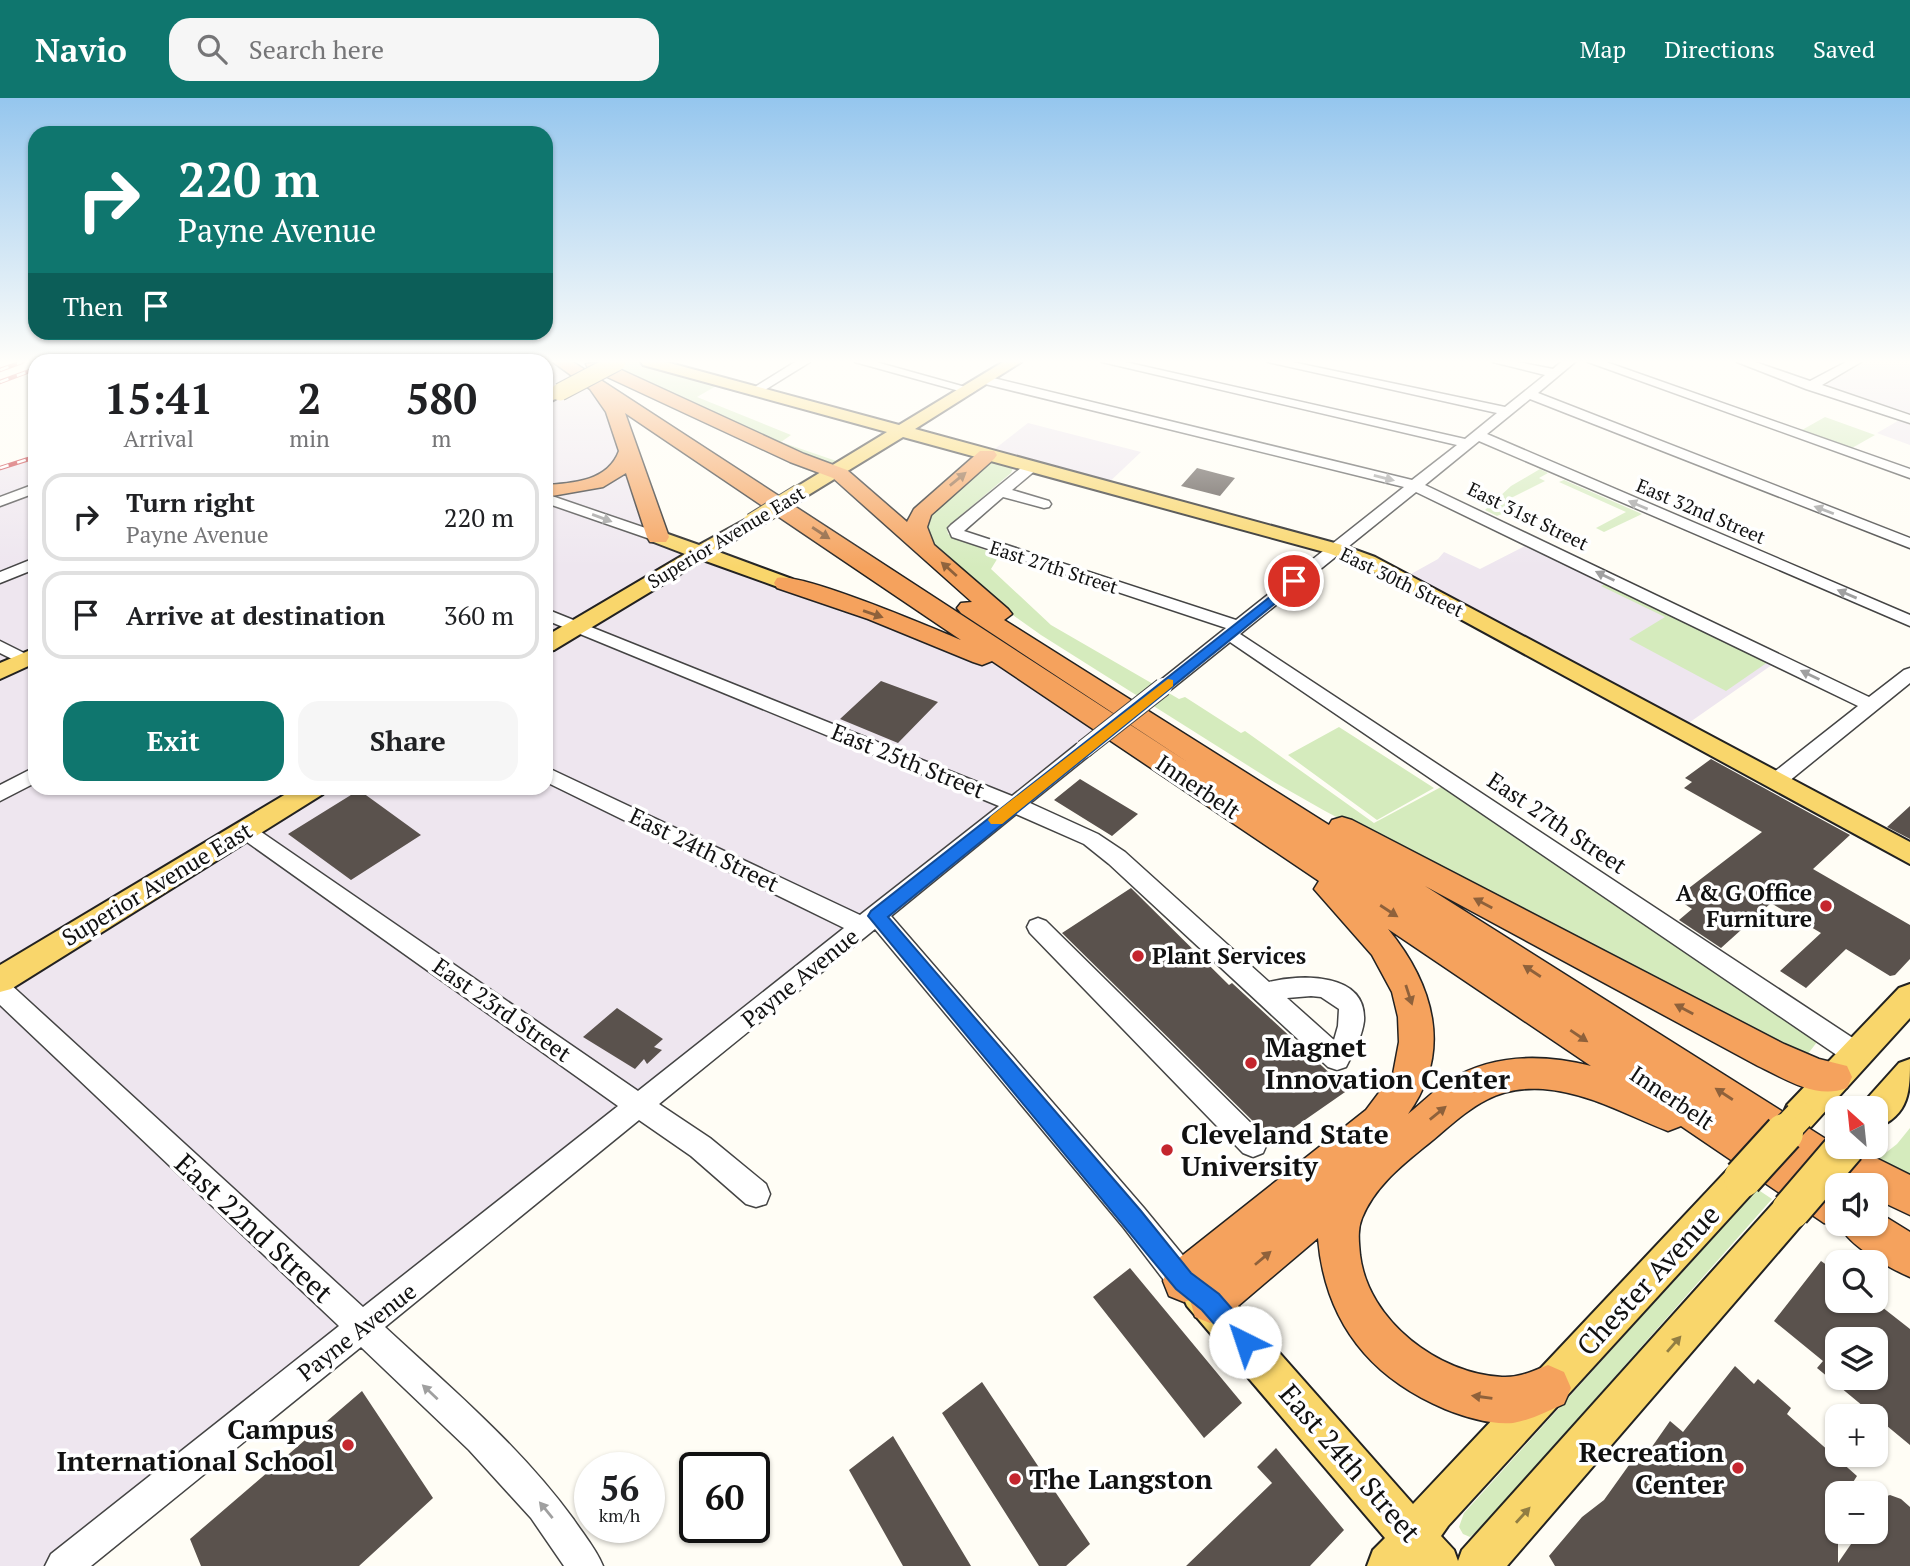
<!DOCTYPE html>
<html lang="en">
<head>
<meta charset="utf-8">
<style>
  body { margin:0; font-family:"PT Serif",serif; background:#f6f6f6; color:#202124; height:100vh; display:flex; flex-direction:column; font-size:26px; white-space:nowrap }
  * { box-sizing:border-box; margin:0 }
  p { font-size:23px; color:#757577 }
  .icon { flex:none; width:38px; height:38px; fill:none; stroke:currentColor; stroke-width:2; stroke-linecap:round; stroke-linejoin:round }
  .map { position:relative; flex:1; overflow:hidden }
  .side { position:absolute; left:28px; top:256px; width:525px; height:441px; display:flex; flex-direction:column; background:#fff; border-radius:21px; box-shadow:0 2px 5px #0004 }
  .side>* { flex:none }
  .banner { position:absolute; left:28px; top:28px; width:525px; height:214px; border-radius:21px; box-shadow:0 2px 5px #0004; background:#0f766e; color:#fff; overflow:hidden }
  .needle { width:46px; rotate:333deg }
  .buttons { position:absolute; left:1825px; top:998px; display:grid; gap:14px }
  .buttons a { display:grid; place-items:center; width:63px; height:63px; border-radius:14px; background:#fff; box-shadow:0 2px 5px #0004; font-size:35px }
  .speed { position:absolute; left:574px; top:1354px; display:flex; gap:14px; font-size:35px; font-weight:700; text-align:center }
  .speed>* { display:grid; place-content:center; width:91px; height:91px; border-radius:50%; background:#fff; box-shadow:0 2px 5px #0004; line-height:1 }
  .speed small { font-size:18px; font-weight:400 }
  .speed .limit { border:4px solid #111; border-radius:10px; background:#fff; color:#111 }
  .pin { position:absolute; display:grid; place-items:center; width:60px; height:60px; color:#fff; margin:-30px; border:4px solid #fff; border-radius:50%; box-shadow:0 2px 7px #0007 }
  .me { position:absolute; width:77px; margin:-38px; rotate:319deg; stroke-linejoin:round; filter:drop-shadow(0 0 5px #0008) }
  .turn { display:flex; align-items:center; gap:24px; height:147px; padding:0 35px; font-size:32px }
  .turn .icon { width:91px; height:91px; stroke-width:2.5 }
  .turn b { display:block; font-size:49px; line-height:60px }
  .then { display:flex; align-items:center; height:66px; padding:0 35px; background:#0003; gap:14px; font-size:26px }
  .eta { display:flex; justify-content:space-evenly; align-items:center; height:119px; text-align:center }
  .eta b { font-size:42px; font-weight:700; line-height:49px }
  .action { display:flex; gap:14px; margin-top:auto; padding:14px 35px }
  .action a { flex:1; height:80px; border-radius:21px; background:#0f766e; color:#fff; font-size:28px; font-weight:700; line-height:80px; text-align:center }
  .action a+a { background:#f6f6f6; color:#202124 }
  ul { padding:0; list-style:none }
  li { display:flex; align-items:center; gap:21px; height:88px; margin:0 14px 10px; padding:0 21px; border:4px solid #e0e0e0; border-radius:21px }
  li div { flex:1 }
  li b { display:block; font-size:26px }
  li em { font-style:normal }
  header { display:flex; align-items:center; gap:42px; box-sizing:border-box; height:98px; padding:0 35px; background:#0f766e; color:#fff }
  header strong { font-size:33px }
  nav { display:flex; gap:38px; margin-inline-start:auto; font-size:24px }
  .search { width:490px; height:63px; background:#f6f6f6; display:flex; align-items:center; gap:18px; box-sizing:border-box; padding:0 24px; border-radius:21px; color:#757577; font-size:26px }
  .map>svg:first-child { display:block }
  .industrial { fill:#eee6ef }
  .green { fill:#d5ebbd }
  .building { fill:#5a524d; fill-rule:evenodd }
  .lines { fill:none; stroke-linecap:round; stroke-linejoin:round }
  .minor-casing { stroke:#444; stroke-width:3 }
  .major-casing { stroke:#222; stroke-width:4 }
  .highway-casing { stroke:#222; stroke-width:3 }
  .minor { fill:#fff; fill-rule:evenodd }
  .major { fill:#f9d66b; fill-rule:evenodd }
  .highway { fill:#f5a25d; fill-rule:evenodd }
  .rail-casing { stroke:#c4262e; stroke-width:4.5 }
  .rail { stroke:#fff; stroke-width:2.5; stroke-dasharray:9; stroke-linecap:butt }
  .minor-bridge-casing { stroke:#444; stroke-width:20; stroke-linecap:butt }
  .major-bridge-far2-casing { stroke:#222; stroke-width:19; stroke-linecap:butt }
  .major-bridge-far1-casing { stroke:#222; stroke-width:32; stroke-linecap:butt }
  .major-bridge-casing { stroke:#222; stroke-width:42; stroke-linecap:butt }
  .minor-bridge { stroke:#fff; stroke-width:18 }
  .major-bridge-far2 { stroke:#f9d66b; stroke-width:17 }
  .major-bridge-far1 { stroke:#f9d66b; stroke-width:29 }
  .major-bridge { stroke:#f9d66b; stroke-width:38 }
  .oneway { fill:#a0a0a0 }
  .oneway2 { fill:#8e613b }
  .oneway3 { fill:#917d42 }
  .route { fill:#1a73e8; stroke:#114b97; stroke-width:2 }
  .slow { fill:#f59e0b }
  .poi-dot { fill:#c4262e; stroke:#fff; stroke-width:2.5 }
  .labels { text-anchor:middle; stroke-width:7; stroke-linejoin:round; paint-order:stroke }
  .far-street-label { font-size:19px; fill:#111; stroke:#fff }
  .street-label { font-size:23px; fill:#111; stroke:#fff }
  .poi-label { font-size:23px; font-weight:bold; fill:#111; stroke:#fff; text-anchor:end }
  .near-poi-label { font-size:28px; font-weight:bold; fill:#111; stroke:#fff; text-anchor:start }
  .near-street-label { font-size:28px; fill:#111; stroke:#fff }
</style>
</head>
<body>
<header>
<strong>Navio</strong>
<div class="search"><svg class="icon" aria-label="search" viewBox="0 0 24 24"><circle cx="10" cy="10" r="6"/><path d="M15 15l6 6"/></svg>Search here</div>
<nav><a>Map</a><a>Directions</a><a>Saved</a></nav>
</header>
<div class="map">
<svg width="1910" height="1468" viewBox="0 0 1910 1468">
  <rect width="100%" height="100%" fill="#fffdf5"/>
  <!-- industrial -->
  <path class="industrial" d="M546,264H561L602,297L659,440L966,551L1001,568L1110,630L63,1468H0V368L35,357V690H546Z
    M1855,264H1910V347L1877,335L1903,320L1810,288Z
    M1028,325L1141,354L1104,389L987,357Z
    M1533,444L1779,562L1680,631L1402,481L1438,461L1444,454L1480,471Z"/>
  <!-- green -->
  <path class="green" d="M590,264H648L723,284L697,299L791,337L781,344L845,366L833,373L646,292Z
    M1825,319L1875,337L1852,350L1802,332Z
    M994,364L1013,370L1011,375L947,429L948,436L999,458L991,471L1051,527L1179,601L1185,599L1241,635L1245,633L1374,725L1441,689L1817,944L1807,957L1778,953L1325,713L1274,684L1041,537L1003,510L932,446C925,435 924,428 930,416L983,366Z
    M1540,371L1548,375L1539,380L1545,383L1505,403L1510,406L1505,409L1511,412L1497,418L1485,412L1511,388Z
    M1564,382L1642,416L1604,434L1596,430L1626,414L1559,384Z
    M1605,486L1768,564L1726,593L1629,541L1665,519L1601,488Z
    M1339,629L1434,690L1377,722L1288,657Z
    M1910,1030V1085L1874,1064L1897,1046Z
    M1757,1091L1772,1101L1481,1430L1470,1439L1463,1436L1459,1429L1464,1415Z"/>
  <!-- building -->
  <path class="building" d="M1197,370L1235,380L1220,398L1181,388Z
    M881,583L938,604L898,645L840,621Z
    M1711,661L1850,737L1813,771L1910,827V861L1895,877L1890,878L1846,851L1806,890L1780,873L1821,835L1771,805L1721,850L1679,822L1692,811L1676,800L1762,734L1684,690L1692,684L1685,680Z
    M1080,681L1138,716L1112,738L1054,702Z
    M359,692L421,737L351,782L288,736Z
    M1910,708V741L1887,729Z
    M1131,790L1229,887L1232,885L1348,992L1269,1047L1265,1035L1062,835Z
    M617,910L663,941L654,949L662,952L647,966L644,961L635,971L583,939Z
    M1821,1163L1838,1175V1202H1873L1910,1231V1347L1817,1270L1823,1263L1774,1223ZM1838,1241H1876V1279H1838Z
    M1130,1170L1242,1305L1204,1340L1093,1199Z
    M1735,1268L1754,1286L1758,1281L1791,1310L1787,1316L1857,1378L1846,1395H1838V1407L1831,1418L1838,1424V1465L1860,1433H1876V1410L1884,1399L1890,1397L1901,1401L1910,1409V1468H1555L1549,1458L1582,1419L1604,1402L1634,1360L1640,1366L1670,1323L1683,1334Z
    M982,1284L1090,1446L1066,1468H1039L942,1315Z
    M362,1293L433,1400L359,1468H201L190,1441Z
    M893,1338L971,1468H903L849,1372Z
    M1276,1350L1344,1432L1310,1468H1186L1272,1385L1257,1369Z"/>
  <g class="lines">
    <defs>
      <path id="minor" d="M795,264H810L760,295L756,296L750,292Z
        M855,264H876L976,292L970,296Z
        M1102,264H1125L1465,341L1497,315L1268,264H1292L1505,309L1545,277L1493,264H1518L1553,271L1561,264H1575L1538,295L1910,440V450L1530,301L1487,336L1910,517V528L1479,343L1425,387L1869,599L1904,572L1910,570V585L1783,688H1769L1766,683L1769,678L1858,608L1416,394L1240,536L1865,948L1869,956L1865,964L1856,967L1847,964L1230,544L1169,593H1157L1154,589L1157,585L1226,530L952,439L948,430L951,427L1027,365H1037V371L1012,392L1049,403L1051,406L1049,409L1044,410L1003,399L964,433L1236,522L1404,389L981,285L979,282L985,278L1412,382L1457,347Z
        M1588,264H1606L1910,371V380Z
        M1737,264H1755L1810,283L1846,264H1861L1822,287L1910,317V325L1806,291Z
        M35,386V395L0,408V399Z
        M546,396L663,436L666,439L663,442H653L546,405Z
        M35,460V471L0,485V474Z
        M546,511L1012,698L1077,646H1091L1094,651L1091,656L1030,705L1098,736L1125,754L1269,884C1301,876 1367,874 1364,923C1362,939 1353,955 1346,969L1337,972L1328,969L1109,766L1084,746L1016,716L891,818L1144,1110L1195,1172L1199,1183L1195,1194L1184,1198L1173,1194L1124,1130L875,831L659,1006L710,1040L766,1086L770,1096L766,1106L756,1109L746,1106L691,1058L639,1022L385,1229C451,1290 521,1349 574,1422C584,1437 596,1451 603,1468H564L531,1420L469,1352L361,1249L91,1468H45L51,1456L339,1228L0,907V882L9,885L363,1209L618,1008L237,737L234,732L237,727L244,724L251,727L638,993L844,830L546,684V669L860,817L999,708L546,522ZM1311,898L1321,899L1339,911L1338,928L1334,942L1287,900Z
        M0,543L30,558L33,562L24,567L0,555Z
        M35,669V685L0,703V687Z
        M1038,820L1046,823L1263,1037L1267,1046L1263,1055L1253,1059L1243,1055L1030,835L1027,829L1030,823Z"/>
      <path id="major" d="M641,264H666L899,327L1003,264H1021L915,331L1342,447L1375,459L1910,744V766L1361,467L1328,455L903,339L805,399H793L790,395L793,391L887,334L643,267Z
        M560,289L566,291L568,294L546,306V295Z
        M752,418L759,420L761,424L759,428L716,453L792,481L795,485L792,489H778L703,462L554,552L546,554V538L685,456L651,443L648,439L651,435H665L699,447Z
        M35,550V565L0,581V565Z
        M296,690H327L323,696L11,891L0,894V867Z
        M1910,886V920L1811,1029L1799,1033L1787,1029L1782,1018L1787,1007L1899,890Z
        M1910,961C1910,992 1910,1017 1876,1030V1010H1862L1864,1004L1899,965Z
        M1743,1064L1755,1068L1760,1080L1755,1092L1448,1428L1441,1438L1454,1452L1458,1463L1462,1452L1778,1100L1791,1095L1804,1100L1809,1112L1804,1124L1507,1468H1367L1373,1452L1385,1440L1187,1208L1181,1195L1187,1182L1200,1176L1213,1182L1223,1191L1413,1406L1731,1068Z"/>
      <path id="highway" d="M553,264H573L1189,665L961,515L957,510L961,505L972,504L833,380L790,364L588,270L586,266L604,264L804,356L847,372L907,424L914,411L980,353H994L997,357L994,361L931,417L927,429L934,447L1008,511L1012,516L1004,522L1329,727L1332,722L1342,719L1352,722L1784,946L1819,961L1847,968L1852,979L1847,990C1816,1002 1786,981 1758,968L1425,788L1840,1050L1852,1048L1910,1077V1117L1876,1101V1087H1838V1125H1876V1113L1910,1134V1179C1891,1171 1849,1148 1841,1129L1824,1125L1681,1028L1668,1033C1626,1017 1590,995 1543,991C1496,988 1473,1008 1440,1036C1411,1061 1377,1083 1362,1120C1357,1132 1359,1145 1360,1157C1368,1223 1439,1276 1502,1279C1519,1280 1533,1273 1548,1267L1564,1274L1571,1290L1564,1306C1548,1313 1531,1322 1513,1325C1492,1327 1465,1319 1445,1311C1369,1279 1325,1223 1318,1140L1225,1219L1210,1225L1195,1219L1190,1202L1184,1204L1169,1198L1163,1183L1169,1168L1366,1012L1393,976L1399,944L1398,919L1392,894L1372,857L1314,791L1319,783L992,563L982,567L973,564L868,521L777,490L774,485L777,480C801,474 930,529 961,542L625,315L669,439L666,444H650L647,439L626,375L603,389L546,399V387C574,385 608,383 619,353L606,314L590,291ZM1388,831L1591,968C1544,956 1493,956 1450,982C1435,991 1422,1005 1408,1016C1453,954 1434,887 1388,831Z"/>
    </defs>
    <!-- minor casing -->
    <use href="#minor" class="minor-casing"/>
    <!-- major casing -->
    <use href="#major" class="major-casing"/>
    <!-- highway casing -->
    <use href="#highway" class="highway-casing"/>
    <!-- minor -->
    <use href="#minor" class="minor"/>
    <!-- major -->
    <use href="#major" class="major"/>
    <!-- highway -->
    <use href="#highway" class="highway"/>
    <defs>
      <path id="rail" d="M0,272L22,264
        M0,284L35,271
        M0,370L35,359"/>
    </defs>
    <!-- rail casing -->
    <use href="#rail" class="rail-casing"/>
    <!-- rail -->
    <use href="#rail" class="rail"/>
    <defs>
      <path id="minor-bridge" d="M1084,651L1163,589"/>
      <path id="major-bridge-far2" d="M560,294L617,264
        M752,424L799,395"/>
      <path id="major-bridge-far1" d="M1782,1036L1799,1018"/>
      <path id="major-bridge" d="M1743,1080L1784,1035
        M1791,1112L1846,1048"/>
    </defs>
    <!-- minor-bridge casing -->
    <use href="#minor-bridge" class="minor-bridge-casing"/>
    <!-- major-bridge-far2 casing -->
    <use href="#major-bridge-far2" class="major-bridge-far2-casing"/>
    <!-- major-bridge-far1 casing -->
    <use href="#major-bridge-far1" class="major-bridge-far1-casing"/>
    <!-- major-bridge casing -->
    <use href="#major-bridge" class="major-bridge-casing"/>
    <!-- minor-bridge -->
    <use href="#minor-bridge" class="minor-bridge"/>
    <!-- major-bridge-far2 -->
    <use href="#major-bridge-far2" class="major-bridge-far2"/>
    <!-- major-bridge-far1 -->
    <use href="#major-bridge-far1" class="major-bridge-far1"/>
    <!-- major-bridge -->
    <use href="#major-bridge" class="major-bridge"/>
  </g>
  <!-- one-way arrows -->
  <defs><path id="oneway-solid" d="M-6-.8H1V-3.2L6.5 0L1 3.2V.8H-6Z" transform="scale(1.75)"/></defs>
  <g class="oneway">
    <use href="#oneway-solid" transform="translate(1384 380) rotate(14)"/>
    <use href="#oneway-solid" transform="translate(1638 407) rotate(-157)"/>
    <use href="#oneway-solid" transform="translate(1824 412) rotate(-159)"/>
    <use href="#oneway-solid" transform="translate(602 420) rotate(20)"/>
    <use href="#oneway-solid" transform="translate(1605 478) rotate(-154)"/>
    <use href="#oneway-solid" transform="translate(1847 496) rotate(-157)"/>
    <use href="#oneway-solid" transform="translate(1810 577) rotate(-154)"/>
    <use href="#oneway-solid" transform="translate(430 1294) rotate(-137)"/>
    <use href="#oneway-solid" transform="translate(546 1412) rotate(-129)"/>
  </g>
  <g class="oneway2">
    <use href="#oneway-solid" transform="translate(958 381) rotate(-39)"/>
    <use href="#oneway-solid" transform="translate(821 435) rotate(33)"/>
    <use href="#oneway-solid" transform="translate(949 471) rotate(-138)"/>
    <use href="#oneway-solid" transform="translate(873 516) rotate(19)"/>
    <use href="#oneway-solid" transform="translate(1483 805) rotate(-152)"/>
    <use href="#oneway-solid" transform="translate(1389 813) rotate(33)"/>
    <use href="#oneway-solid" transform="translate(1532 873) rotate(-147)"/>
    <use href="#oneway-solid" transform="translate(1409 897) rotate(72)"/>
    <use href="#oneway-solid" transform="translate(1684 911) rotate(-152)"/>
    <use href="#oneway-solid" transform="translate(1579 938) rotate(34)"/>
    <use href="#oneway-solid" transform="translate(1724 996) rotate(-147)"/>
    <use href="#oneway-solid" transform="translate(1438 1015) rotate(-39)"/>
    <use href="#oneway-solid" transform="translate(1263 1160) rotate(-40)"/>
    <use href="#oneway-solid" transform="translate(1482 1299) rotate(-172)"/>
  </g>
  <g class="oneway3">
    <use href="#oneway-solid" transform="translate(1674 1246) rotate(-49)"/>
    <use href="#oneway-solid" transform="translate(1523 1417) rotate(-48)"/>
  </g>
  <!-- sky -->
  <linearGradient id="sky" x2="0" y2="1"><stop stop-color="#95c6ee"/><stop offset="0.56" stop-color="#fffefa"/><stop offset="1" stop-color="#fffefa" stop-opacity="0"/></linearGradient>
  <rect width="1910" height="470" fill="url(#sky)"/>
  <!-- route -->
  <path class="route" d="M1294,480L1300,483L1299,486L888,819L1141,1113L1191,1175L1219,1196L1254,1236L1257,1244L1254,1252L1245,1256L1237,1252L1202,1212L1176,1191L868,818L871,813Z"/>
  <!-- slow -->
  <path class="slow" d="M1168,581L1173,582V588L1002,726H991L988,722L991,718Z"/>
  <!-- markers -->
  <g class="poi-dot">
    <circle cx="1826" cy="808" r="7"/>
    <circle cx="1138" cy="858" r="7"/>
    <circle cx="1251" cy="965" r="7"/>
    <circle cx="1167" cy="1052" r="7"/>
    <circle cx="348" cy="1347" r="7"/>
    <circle cx="1738" cy="1370" r="7"/>
    <circle cx="1015" cy="1381" r="7"/>
  </g>
  <g class="labels">
    <!-- far-street labels -->
    <g class="far-street-label">
      <text transform="translate(1701 413) rotate(23)" y="7">East 32nd Street</text>
      <text transform="translate(1528 418) rotate(26)" y="7">East 31st Street</text>
      <text transform="translate(726 439) rotate(-31)" y="7">Superior Avenue East</text>
      <text transform="translate(1054 469) rotate(18)" y="7">East 27th Street</text>
      <text transform="translate(1402 484) rotate(26)" y="7">East 30th Street</text>
    </g>
    <!-- street labels -->
    <g class="street-label">
      <text transform="translate(908 663) rotate(22)" y="8">East 25th Street</text>
      <text transform="translate(1198 689) rotate(34)" y="8">Innerbelt</text>
      <text transform="translate(1557 725) rotate(34)" y="8">East 27th Street</text>
      <text transform="translate(704 752) rotate(26)" y="8">East 24th Street</text>
      <text transform="translate(157 786) rotate(-31)" y="8">Superior Avenue East</text>
      <text transform="translate(800 880) rotate(-39)" y="8">Payne Avenue</text>
      <text transform="translate(502 912) rotate(35)" y="8">East 23rd Street</text>
      <text transform="translate(1672 1000) rotate(34)" y="8">Innerbelt</text>
      <text transform="translate(357 1234) rotate(-38)" y="8">Payne Avenue</text>
    </g>
    <!-- poi labels -->
    <g class="poi-label">
      <text x="1812" y="803">A &amp; G Office<tspan x="1812" dy="26">Furniture</tspan></text>
      <text x="1152" y="866" text-anchor="start">Plant Services</text>
    </g>
    <!-- near-poi labels -->
    <g class="near-poi-label">
      <text x="1265" y="959">Magnet<tspan x="1265" dy="32">Innovation Center</tspan></text>
      <text x="1181" y="1046">Cleveland State<tspan x="1181" dy="32">University</tspan></text>
      <text x="334" y="1341" text-anchor="end">Campus<tspan x="334" dy="32">International School</tspan></text>
      <text x="1724" y="1364" text-anchor="end">Recreation<tspan x="1724" dy="32">Center</tspan></text>
      <text x="1029" y="1391">The Langston</text>
    </g>
    <!-- near-street labels -->
    <g class="near-street-label">
      <text transform="translate(254 1130) rotate(43)" y="10">East 22nd Street</text>
      <text transform="translate(1648 1182) rotate(-47)" y="10">Chester Avenue</text>
      <text transform="translate(1350 1365) rotate(49)" y="10">East 24th Street</text>
    </g>
  </g>
</svg>
<div class="buttons">
<a><svg class="needle" viewBox="-14 -14 28 28"><path d="M0-13l5 13h-10z" fill="#e53935"/><path d="M0 13l5-13h-10z" fill="#757577"/></svg></a>
<a><svg class="icon" aria-label="sound" viewBox="0 0 24 24"><path d="M4 9h4l5-4v14l-5-4H4zM17 9q2 3 0 6"/></svg></a>
<a><svg class="icon" aria-label="search" viewBox="0 0 24 24"><circle cx="10" cy="10" r="6"/><path d="M15 15l6 6"/></svg></a>
<a><svg class="icon" aria-label="layers" viewBox="0 0 24 24"><path d="M12 4l9 5-9 5-9-5zM3 14l9 5 9-5"/></svg></a>
<a>+</a>
<a>−</a>
</div>
<div class="speed"><div>56<small>km/h</small></div><div class="limit">60</div></div>
<div class="pin" style="left:1294px;top:483px;background:#d93025"><svg class="icon" aria-label="arrive" viewBox="0 0 24 24"><path d="M6 21V4h12l-3 4 3 4H6"/></svg></div>
<svg class="me" style="left:1245px;top:1244px" viewBox="-20 -20 40 40"><circle r="19" fill="#fff"/><path d="M0-13L10 11 0 6-10 11z" fill="#1a73e8"/></svg>
<div class="banner">
<div class="turn"><svg class="icon" aria-label="right" viewBox="0 0 24 24"><path d="M7 20v-9h11M14 6l5 5-5 5"/></svg><div><b>220 m</b>Payne Avenue</div></div>
<div class="then">Then<svg class="icon" aria-label="arrive" viewBox="0 0 24 24"><path d="M6 21V4h12l-3 4 3 4H6"/></svg></div>
</div>
<section class="side">
<div class="eta">
<div><b>15:41</b><p>Arrival</p></div>
<div><b>2</b><p>min</p></div>
<div><b>580</b><p>m</p></div>
</div>
<ul>
<li><svg class="icon" aria-label="right" viewBox="0 0 24 24"><path d="M7 20v-9h11M14 6l5 5-5 5"/></svg><div><b>Turn right</b><p>Payne Avenue</p></div><em>220 m</em></li>
<li><svg class="icon" aria-label="arrive" viewBox="0 0 24 24"><path d="M6 21V4h12l-3 4 3 4H6"/></svg><div><b>Arrive at destination</b></div><em>360 m</em></li>
</ul>
<div class="action"><a>Exit</a><a>Share</a></div>
</section>
</div>
</body>
</html>
